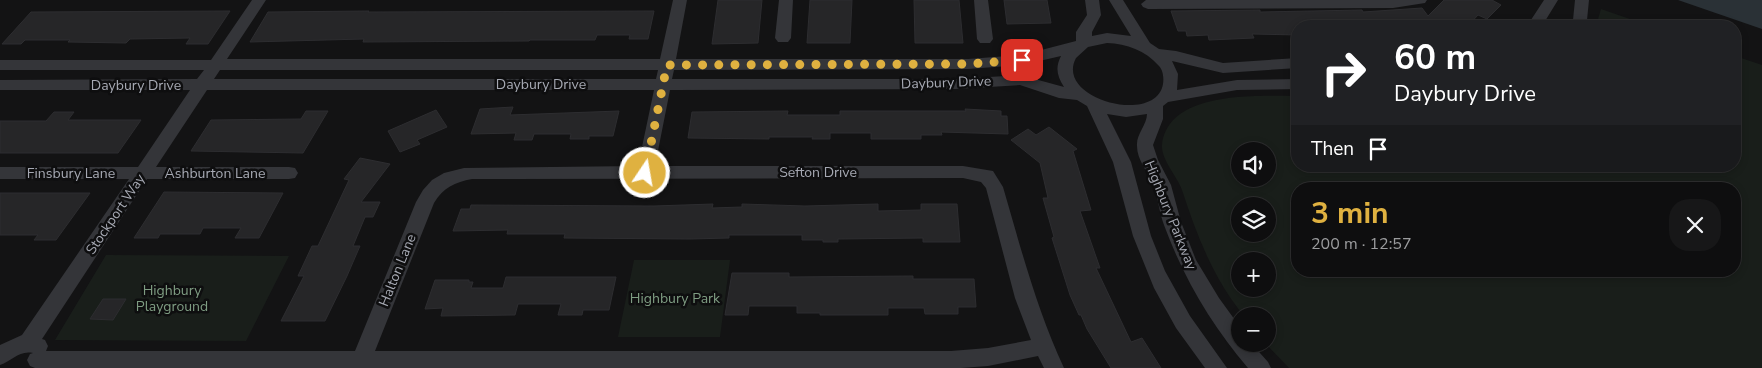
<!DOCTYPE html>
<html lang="en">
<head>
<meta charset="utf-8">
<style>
  body { margin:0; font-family:"Nunito Sans",sans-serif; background:#171718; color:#f1f3f6; height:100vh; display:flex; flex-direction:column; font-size:19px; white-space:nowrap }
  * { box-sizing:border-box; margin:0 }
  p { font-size:16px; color:#9b9c9e }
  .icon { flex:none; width:28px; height:28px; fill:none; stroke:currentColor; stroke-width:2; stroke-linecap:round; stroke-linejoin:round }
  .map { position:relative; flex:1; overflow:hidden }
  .drawer { position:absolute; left:1291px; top:182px; width:450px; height:95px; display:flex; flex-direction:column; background:#0e0e0f; border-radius:20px; box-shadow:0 2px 8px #0003,0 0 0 1px #2e2e2f }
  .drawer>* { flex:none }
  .hud { position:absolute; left:1291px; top:20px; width:450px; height:152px; border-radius:20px; box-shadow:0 2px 8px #0003,0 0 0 1px #2e2e2f; background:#202124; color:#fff; overflow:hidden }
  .controls { position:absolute; left:1231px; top:142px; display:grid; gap:10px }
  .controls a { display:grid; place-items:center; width:45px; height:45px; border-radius:50%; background:#0e0e0f; box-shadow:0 2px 8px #0003,0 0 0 1px #2e2e2f; font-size:25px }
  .pin { position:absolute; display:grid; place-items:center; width:42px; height:42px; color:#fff; margin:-21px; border-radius:10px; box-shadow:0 2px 8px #0006 }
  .me { position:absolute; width:55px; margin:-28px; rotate:12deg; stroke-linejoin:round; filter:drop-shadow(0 0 4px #0008) }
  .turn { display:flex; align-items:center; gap:18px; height:105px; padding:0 20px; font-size:22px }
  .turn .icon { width:65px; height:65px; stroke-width:2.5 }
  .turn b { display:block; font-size:35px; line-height:42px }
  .then { display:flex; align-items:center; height:48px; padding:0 20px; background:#0003; gap:10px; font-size:19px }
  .round { display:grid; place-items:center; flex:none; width:52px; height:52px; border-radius:20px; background:#171718 }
  .overview { display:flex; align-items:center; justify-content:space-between; height:85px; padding:0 20px }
  h1 { font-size:30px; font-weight:700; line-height:38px; color:#dfb140 }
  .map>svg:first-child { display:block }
  .green { fill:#191e1a; fill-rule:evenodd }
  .water { fill:#2a3136 }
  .building { fill:#262628; stroke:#2d2d30 }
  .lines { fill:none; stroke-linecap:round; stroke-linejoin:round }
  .minor { fill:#343539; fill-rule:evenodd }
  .route { stroke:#dfb140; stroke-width:9; stroke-dasharray:0 16.2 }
  .labels { text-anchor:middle; stroke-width:5; stroke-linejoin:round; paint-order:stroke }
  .street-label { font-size:14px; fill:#a6a9b3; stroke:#0e0e0f }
  .park-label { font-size:14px; fill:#7e9c82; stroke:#0e0e0f }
</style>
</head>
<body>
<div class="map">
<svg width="1762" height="368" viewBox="0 0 1762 368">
  <rect width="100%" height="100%" fill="#131314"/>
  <!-- green -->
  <path class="green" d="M1601,9L1650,26H1596Z
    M1735,56L1762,65V368H1289L1266,344H1268V316H1244C1213,278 1197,236 1182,190C1177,176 1161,160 1162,145C1168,90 1259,96 1297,96L1298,166H1735ZM1268,151V179H1240V151ZM1298,189H1735V271H1298ZM1268,206V234H1240V206ZM1268,261V289H1240V261Z
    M106,255L289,256L246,341L55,340Z
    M634,260H730L720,337H618Z"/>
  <!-- water -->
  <path class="water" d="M1678,0H1762V29Z"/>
  <!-- building -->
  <path class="building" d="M718,0H762L758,43L712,44Z
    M810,0H852L850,43H807Z
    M914,0H959L963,43H915Z
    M1004,0H1047L1051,23L1007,24Z
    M1444,0H1492L1501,5L1487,19L1478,15L1468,26H1298V35L1252,34L1254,38L1209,40L1208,35L1187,36L1186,31H1178L1171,11L1260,10V12L1362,10L1363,12L1422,8L1428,16Z
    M230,11L208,44H186L190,38L130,39L126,43L68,42L70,40H25L21,44H2L31,12Z
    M369,11L368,12L654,11L648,39H629L630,35H597L595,40H530L529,41L363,42L364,39L250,42L268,12Z
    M513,107L510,115L619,111L613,136H589V139H570L571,134H534L532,140H514L516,133L471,134L480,109Z
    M965,109L1001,111V116H1007L1008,134L941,132L942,135H921V139H871V133H830V139H812L813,137H769V139L688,138L692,112L788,111L787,115H840V111H966Z
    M436,110L447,127L417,140L420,144L400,152L388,131Z
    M306,111H328L303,153L191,151L211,120L301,119Z
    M54,112H74L68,120H141L118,153H0V121H46Z
    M1049,127L1077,149L1073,151L1091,210L1080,211L1100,268H1096L1131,342L1142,338L1161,368H1111L1087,329L1081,315H1079L1070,295L1052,238L1054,237L1043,198H1048L1040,163L1011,140L1028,129L1036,135Z
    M360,158L390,164L361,202H380L373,217H365L353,246H360L347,276L325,321H281L304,276H298L312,246H318L349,180L344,179Z
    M164,192L283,193L259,238H235L241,228H203L200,234H160L158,238H134Z
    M0,193H90L56,240H34L38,235H0Z
    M713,204L712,208L742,207V204L805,206L878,204V211L921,210V204H957L960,242H923V238L838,239V242H823V240H802V235H729V238L690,239L564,238L565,234H507L508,230L453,231L461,209H470L471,205L654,206Z
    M732,273H789V277L913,276V279H974L976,307H958V314H925L924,308H888V315H820V313H797V306H749L748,315H725Z
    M506,277H616L609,310H583L582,315H558L561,304H518L515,315L441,316L443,308L425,309L435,280H469V282H473L471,288H503Z
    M103,299H126L113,320L90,319Z"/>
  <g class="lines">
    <!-- minor -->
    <path class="minor" d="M252,0H266L227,59H660L673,0H687L676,59H968L1022,55L1076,41V32L1087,15L1085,0H1099L1101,15L1092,32V36L1107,33L1131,36L1109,0H1123L1150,43L1159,49L1176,51L1223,63L1298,58V68L1223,73L1172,61L1178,74L1177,90L1237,80L1298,79V89L1237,90L1168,102L1163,106V119L1153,145L1158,160L1171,185L1181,222L1196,260L1219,298L1240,327V344H1252L1268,362L1271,368H1248C1212,326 1183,277 1164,225C1159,212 1158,197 1153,184C1148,172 1137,160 1137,146C1136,134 1147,125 1147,114L1126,117L1107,114L1131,162L1151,236L1165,271L1190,316L1227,368H1205L1176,328L1154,288L1133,236L1113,162L1087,106L1077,100L1059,98L1020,85L956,89L670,90L655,166H963L993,171L1003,187C1021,249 1037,310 1064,368H1044L1038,356L988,366L961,368H35L30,366L27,360L30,354L33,353C19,350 12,361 0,365V345L22,335L129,179H0V167H138L190,90H0V80L197,79L204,70H0V60H211ZM1107,43C1127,44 1145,50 1159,66C1163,70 1164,78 1163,84C1156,126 1054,99 1076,58L1088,47ZM1061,56C1055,68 1057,76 1064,87L1020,75L956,79H672L674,70L968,69L1022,65ZM220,70H658L656,79H214ZM207,90H654L638,166L464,168L444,173L432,180L423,190L416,202L355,351H46L48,346L45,340L42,339L147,179H289L295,178L298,173L295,168L289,167H156ZM963,178L981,182L986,188L1015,298L1031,340L988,348L951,351H375L434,203C443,188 455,182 472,179Z
      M779,0H793L791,38L788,42H778L775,38Z
      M974,0H988L993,39L990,43H980L977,39Z
      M1427,0L1425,3L1393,8L1148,9L1143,7L1141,4L1146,0Z
      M1544,0H1558L1542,26H1527Z
      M1575,0H1589L1587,20L1583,26H1568L1573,20Z"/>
  </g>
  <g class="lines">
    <!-- route -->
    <path class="route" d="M645,173L667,65L968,64L1022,60"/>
  </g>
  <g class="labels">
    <!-- street labels -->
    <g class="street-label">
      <text transform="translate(946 82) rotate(-2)" y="5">Daybury Drive</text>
      <text x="541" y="89">Daybury Drive</text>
      <text x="136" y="90">Daybury Drive</text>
      <text x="818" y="177">Sefton Drive</text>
      <text x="71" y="178">Finsbury Lane</text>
      <text x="215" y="178">Ashburton Lane</text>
      <text transform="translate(115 214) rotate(-56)" y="5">Stockport Way</text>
      <text transform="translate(1171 215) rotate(68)" y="5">Highbury Parkway</text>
      <text transform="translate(397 270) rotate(-68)" y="5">Halton Lane</text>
    </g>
    <!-- park labels -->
    <g class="park-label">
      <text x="172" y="295">Highbury<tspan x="172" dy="16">Playground</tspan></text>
      <text x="675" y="303">Highbury Park</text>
    </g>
  </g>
</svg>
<div class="controls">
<a><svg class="icon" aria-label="sound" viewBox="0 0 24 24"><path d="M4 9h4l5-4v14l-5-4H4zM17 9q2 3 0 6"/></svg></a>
<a><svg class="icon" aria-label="layers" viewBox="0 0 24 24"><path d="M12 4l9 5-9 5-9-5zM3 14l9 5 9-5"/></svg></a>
<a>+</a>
<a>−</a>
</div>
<div class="pin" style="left:1022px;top:60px;background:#d93025"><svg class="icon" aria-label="arrive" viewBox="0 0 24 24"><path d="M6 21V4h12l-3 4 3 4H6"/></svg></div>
<svg class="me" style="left:645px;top:173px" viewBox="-20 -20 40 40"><circle r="17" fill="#dfb140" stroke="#fff" stroke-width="3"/><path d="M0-11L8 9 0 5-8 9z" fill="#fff"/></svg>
<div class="hud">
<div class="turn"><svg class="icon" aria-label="right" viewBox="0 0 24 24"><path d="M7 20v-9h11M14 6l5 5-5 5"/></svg><div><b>60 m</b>Daybury Drive</div></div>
<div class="then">Then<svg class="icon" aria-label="arrive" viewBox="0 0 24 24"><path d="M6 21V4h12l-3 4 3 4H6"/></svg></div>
</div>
<section class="drawer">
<div class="overview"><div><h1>3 min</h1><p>200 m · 12:57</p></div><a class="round"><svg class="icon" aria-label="close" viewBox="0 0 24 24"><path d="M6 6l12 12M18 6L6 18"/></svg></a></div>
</section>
</div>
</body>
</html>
